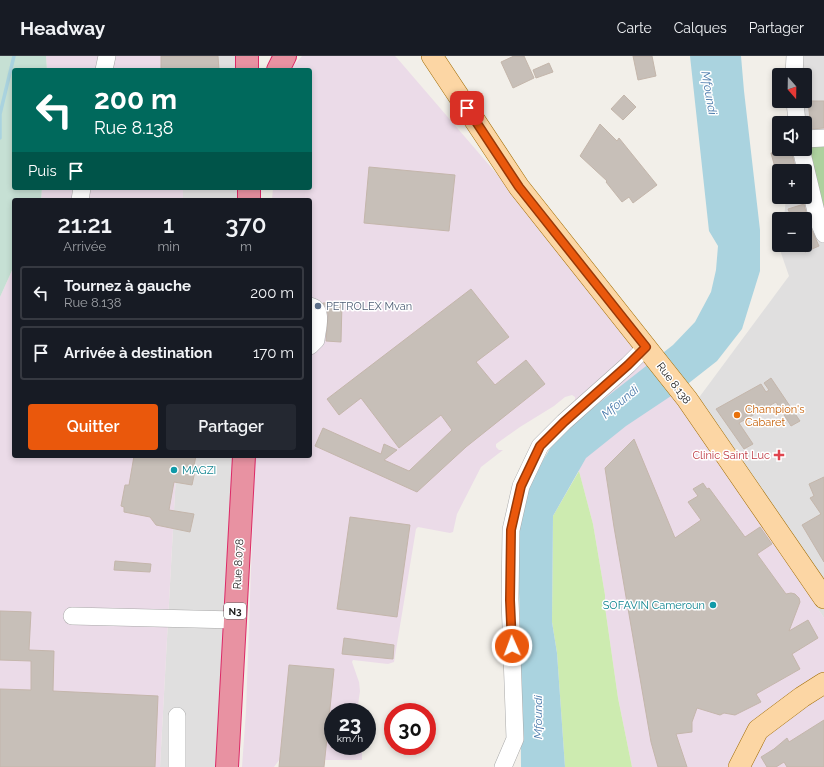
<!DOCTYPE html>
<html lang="fr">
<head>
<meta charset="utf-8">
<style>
  body { margin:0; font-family:Raleway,sans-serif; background:#242831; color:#f1f3f6; height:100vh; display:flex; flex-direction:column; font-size:15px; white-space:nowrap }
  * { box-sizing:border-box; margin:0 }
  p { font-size:13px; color:#9ea1a6 }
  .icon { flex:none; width:22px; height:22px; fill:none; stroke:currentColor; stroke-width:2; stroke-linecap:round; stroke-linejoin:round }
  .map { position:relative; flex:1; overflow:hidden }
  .panel { position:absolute; left:12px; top:142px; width:300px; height:260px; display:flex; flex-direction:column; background:#171b24; border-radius:4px; box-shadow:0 2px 6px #0003 }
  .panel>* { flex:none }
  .banner { position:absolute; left:12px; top:12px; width:300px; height:122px; border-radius:4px; box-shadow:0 2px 6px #0003; background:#00695c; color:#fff; overflow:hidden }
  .needle { width:26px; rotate:160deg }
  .tools { position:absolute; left:772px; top:12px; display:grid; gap:8px }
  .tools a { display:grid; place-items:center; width:40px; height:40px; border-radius:4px; background:#171b24; box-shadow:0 2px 6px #0003; font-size:20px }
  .speed { position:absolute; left:324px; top:647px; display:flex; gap:8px; font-size:20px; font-weight:700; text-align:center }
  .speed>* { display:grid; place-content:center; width:52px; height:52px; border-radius:50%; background:#171b24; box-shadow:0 2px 6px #0003; line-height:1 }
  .speed small { font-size:10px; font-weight:400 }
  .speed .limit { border:6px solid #d22; background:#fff; color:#111 }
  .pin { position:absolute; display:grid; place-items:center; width:34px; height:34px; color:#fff; margin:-17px; border-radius:8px; box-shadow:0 2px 6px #0006 }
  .me { position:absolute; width:44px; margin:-22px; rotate:358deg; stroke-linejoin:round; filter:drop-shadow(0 0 3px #0008) }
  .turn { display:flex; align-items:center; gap:14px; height:84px; padding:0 16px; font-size:18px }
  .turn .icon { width:52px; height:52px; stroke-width:2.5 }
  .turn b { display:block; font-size:28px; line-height:34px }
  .then { display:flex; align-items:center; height:38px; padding:0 16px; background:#0003; gap:8px; font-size:15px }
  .eta { display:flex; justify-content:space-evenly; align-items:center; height:68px; text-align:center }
  .eta b { font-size:24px; font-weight:600; line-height:28px }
  .button { display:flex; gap:8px; margin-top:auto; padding:8px 16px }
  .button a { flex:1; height:46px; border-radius:4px; background:#ea580c; color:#fff; font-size:16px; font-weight:600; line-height:46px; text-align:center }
  .button a+a { background:#242831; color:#f1f3f6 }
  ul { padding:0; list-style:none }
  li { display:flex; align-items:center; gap:12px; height:54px; margin:0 8px 6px; padding:0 8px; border:2px solid #363941; border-radius:4px }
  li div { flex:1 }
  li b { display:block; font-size:15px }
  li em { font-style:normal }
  header { display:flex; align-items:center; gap:24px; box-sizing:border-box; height:56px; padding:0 20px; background:#171b24; border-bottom:1px solid #363941 }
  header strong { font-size:19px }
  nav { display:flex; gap:22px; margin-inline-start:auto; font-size:14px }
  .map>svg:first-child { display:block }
  .residential { fill:#e0dfdf }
  .industrial { fill:#ebdbe8 }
  .grass { fill:#cdebb0 }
  .forest { fill:#add19e }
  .wetland { fill:#c6e0d4 }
  .water { fill:#aad3df }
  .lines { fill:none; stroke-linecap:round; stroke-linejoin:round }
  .stream { stroke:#aad3df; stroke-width:3.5 }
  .building { fill:#c7bfb8; stroke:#c4b6ab }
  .minor-casing { stroke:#a9a9a9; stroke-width:18 }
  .major-casing { stroke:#a06b00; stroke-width:22 }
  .highway-casing { stroke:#dc2a67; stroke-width:24 }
  .minor { stroke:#fff; stroke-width:17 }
  .major { stroke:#fcd6a4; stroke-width:21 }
  .highway { stroke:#e892a2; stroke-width:22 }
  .route-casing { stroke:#983908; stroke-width:10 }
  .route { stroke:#ea580c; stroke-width:7 }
  .service-dot { fill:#5c6f8a; stroke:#fff; stroke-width:1.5 }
  .food-dot { fill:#e8710a; stroke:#fff; stroke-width:1.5 }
  .health-dot { fill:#e0444e; stroke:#fff; stroke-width:1.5 }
  .culture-dot { fill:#0f9aa8; stroke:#fff; stroke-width:1.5 }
  .labels { text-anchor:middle; stroke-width:3; stroke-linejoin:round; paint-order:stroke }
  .shield { fill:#fff; stroke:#646464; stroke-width:1 }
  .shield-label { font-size:10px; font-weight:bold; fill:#222 }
  .service-label { font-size:11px; fill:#4e5e75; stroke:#fff; text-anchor:start }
  .street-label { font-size:11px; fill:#222; stroke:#fff }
  .food-label { font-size:11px; fill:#c56008; stroke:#fff; text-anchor:start }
  .health-label { font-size:11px; fill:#be3a42; stroke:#fff; text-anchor:end }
  .culture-label { font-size:11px; fill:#0d838f; stroke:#fff; text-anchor:start }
  .water-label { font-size:12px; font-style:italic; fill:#4a7aab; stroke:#fff }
</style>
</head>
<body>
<header>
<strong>Headway</strong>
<nav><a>Carte</a><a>Calques</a><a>Partager</a></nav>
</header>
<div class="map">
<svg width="824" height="711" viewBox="0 0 824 711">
  <rect width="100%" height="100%" fill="#f2efe9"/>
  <!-- residential -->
  <path class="residential" d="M180,0H247V14H180Z
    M798,0H824V562L753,452L692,351L789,220L781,197L782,189H805V163H784L786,141H805V115H788L790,93H805V67L794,45H805V19H797Z
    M183,132H249V144H183Z
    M177,400H244L227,711H160Z"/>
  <!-- industrial -->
  <path class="industrial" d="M46,0H180V14H47Z
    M302,0H395L397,2L502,124L635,295L677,346L753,452L824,562V711H632L618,642L605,551V539L593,468L579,415L574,382L575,341L572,339L565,341L554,350L520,371L496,388V391L499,394H503L481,411L457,458L453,476L450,477L418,471L416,473L394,606L388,608L353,604L352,606L359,626L360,635L358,649L359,656H333V690H362V704H323L282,700L274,711H242L246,655L255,400H310V144H272L273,132H310V14H290Z
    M42,132H183V144H41Z
    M14,210V400H177L160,711H0V241Z"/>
  <!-- grass -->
  <path class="grass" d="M579,415L593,468L605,539V551L618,642L632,711H565L557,597L552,566L553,460Z"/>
  <!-- forest -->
  <path class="forest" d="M824,75V153L808,85Z"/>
  <!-- wetland -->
  <path class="wetland" d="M0,0H46L47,14H14V132H42L41,144H14V210L0,241Z"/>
  <!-- water -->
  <path class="water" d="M690,0H741L744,35L760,174V215L742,273L717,305L680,334L626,370L586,402L553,460L552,566L557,597L565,711H521L520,563L517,483L529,428L558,379L673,289L695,266L711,236L716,214L718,190L709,175Z"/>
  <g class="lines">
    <!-- stream -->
    <path class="stream" d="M0,82V58L14,0"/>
  </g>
  <!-- building -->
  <path class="building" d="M161,0H218L219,14H161Z
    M514,0H524L534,22L513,32L501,6Z
    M633,0H652L656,20L638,24Z
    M549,7L553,16L536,22L533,14Z
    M624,39L636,51L623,64L611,53Z
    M808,45H824V72L811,73Z
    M600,68L617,85L619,82L657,129L633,147L629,141L622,146L606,126L607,125L580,100Z
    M776,93H791L796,115H776L771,97L777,96Z
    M369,111L455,119L449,175L364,167Z
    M804,148L809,168L819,190L805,196V163H792L788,153Z
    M471,233L509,281L476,306L495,329L526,304L545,328L466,391L417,436L315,390L323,372L381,398L384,388L397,394L384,404L409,415L452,374L441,359L399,392L361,342L339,359L327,343Z
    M323,247H342L341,286L326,285L328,259L327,252Z
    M771,322L800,365L791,370L776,346L739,367L753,388L744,393L716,353L761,328L766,336L769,334L764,327Z
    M634,383L675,482L701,464L688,446L698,440L693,433L703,427L707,433L709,432L745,481L760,471L772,488L757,498L786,538L791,537L795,538L799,542L800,546L789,575L808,564L818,582L792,598L800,613L756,638L761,646L735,659L724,657L720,659L697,652L692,666V676L676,678L687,711H658L651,686L614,471L605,412Z
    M134,400H196L193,414L195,415L192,429L174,426L169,454L194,458L190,476L156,469L150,461L124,456V451L121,450L125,429H129Z
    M824,421V506L802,469L821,458L810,442L814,440L809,428Z
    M350,461L410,469L397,561L337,553Z
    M115,505L151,508L150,516L114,514Z
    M0,555L31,556L29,594L54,595L53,635L158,640L155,711H0V633L31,634V605L0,604Z
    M344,582L394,589L393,603L342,598Z
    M289,609L334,613L324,711H279Z
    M824,664V711H787L784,706L776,711H767L761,701L774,693L787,682L789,686Z"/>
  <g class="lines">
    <defs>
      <path id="minor" d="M104,14L107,0
        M794,19L795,0
        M795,45L797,67
        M805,83L824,82
        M801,93L818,164L824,178
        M80,144L82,132
        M310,250C324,253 317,273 316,284L310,290
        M72,560L235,564
        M177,660V711
        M503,711L515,683L510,543L511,474L521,430L540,390L564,366L628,309L646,291"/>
      <path id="major" d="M432,0L519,131L687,343L824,542
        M739,711L758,674L802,641L824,627"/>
      <path id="highway" d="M247,0V14
        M278,14L285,0
        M249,132V144
        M227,711L244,400"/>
    </defs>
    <!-- minor casing -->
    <use href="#minor" class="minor-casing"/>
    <!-- major casing -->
    <use href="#major" class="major-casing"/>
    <!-- highway casing -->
    <use href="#highway" class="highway-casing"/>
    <!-- minor -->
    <use href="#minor" class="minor"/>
    <!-- major -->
    <use href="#major" class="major"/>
    <!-- highway -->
    <use href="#highway" class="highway"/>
  </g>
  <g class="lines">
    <defs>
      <path id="route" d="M467,52L519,131L646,291L628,309L564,366L540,390L521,430L511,474L510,544L512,590"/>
    </defs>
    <!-- route casing -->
    <use href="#route" class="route-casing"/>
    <!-- route -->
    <use href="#route" class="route"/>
  </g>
  <!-- markers -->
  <circle class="service-dot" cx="318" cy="250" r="4"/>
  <circle class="food-dot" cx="737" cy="359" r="4"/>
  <path class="health-dot" d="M777 393h4v4h4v4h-4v4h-4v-4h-4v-4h4z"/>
  <g class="culture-dot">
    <circle cx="174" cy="414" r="4"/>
    <circle cx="713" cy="549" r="4"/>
  </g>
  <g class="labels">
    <!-- shield labels -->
    <rect class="shield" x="224" y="547" width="22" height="16" rx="3"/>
    <g class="shield-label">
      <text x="235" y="559">N3</text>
    </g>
    <!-- service labels -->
    <g class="service-label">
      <text x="326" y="254">PETROLEX Mvan</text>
    </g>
    <!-- street labels -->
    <g class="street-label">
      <text transform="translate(674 327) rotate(53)" y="4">Rue 8.138</text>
      <text transform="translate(238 508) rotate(-87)" y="4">Rue 8.078</text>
    </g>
    <!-- food labels -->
    <g class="food-label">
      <text x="745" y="357">Champion's<tspan x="745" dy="13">Cabaret</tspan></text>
    </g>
    <!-- health labels -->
    <g class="health-label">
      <text x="770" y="403">Clinic Saint Luc</text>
    </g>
    <!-- culture labels -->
    <g class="culture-label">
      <text x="182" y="418">MAGZI</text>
      <text x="705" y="553" text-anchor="end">SOFAVIN Cameroun</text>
    </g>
    <!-- water labels -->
    <g class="water-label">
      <text transform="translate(709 37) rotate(80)" y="4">Mfoundi</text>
      <text transform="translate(620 346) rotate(-40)" y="4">Mfoundi</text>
      <text transform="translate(538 661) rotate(-90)" y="4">Mfoundi</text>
    </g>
  </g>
</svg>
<div class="tools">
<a><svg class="needle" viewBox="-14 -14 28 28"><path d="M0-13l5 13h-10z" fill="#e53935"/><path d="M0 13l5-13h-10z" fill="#9ea1a6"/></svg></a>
<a><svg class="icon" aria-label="sound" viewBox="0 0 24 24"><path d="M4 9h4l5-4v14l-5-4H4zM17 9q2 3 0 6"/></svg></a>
<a>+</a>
<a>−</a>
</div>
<div class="speed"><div>23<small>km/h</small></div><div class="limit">30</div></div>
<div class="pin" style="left:467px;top:52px;background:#d93025"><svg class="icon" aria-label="arrive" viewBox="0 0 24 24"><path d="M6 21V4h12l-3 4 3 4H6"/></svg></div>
<svg class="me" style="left:512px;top:590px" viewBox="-20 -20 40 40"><circle r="17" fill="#ea580c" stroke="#fff" stroke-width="3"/><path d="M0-11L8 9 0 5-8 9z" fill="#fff"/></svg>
<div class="banner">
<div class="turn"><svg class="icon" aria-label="left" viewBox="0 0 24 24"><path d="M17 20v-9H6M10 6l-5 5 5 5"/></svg><div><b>200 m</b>Rue 8.138</div></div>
<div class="then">Puis<svg class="icon" aria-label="arrive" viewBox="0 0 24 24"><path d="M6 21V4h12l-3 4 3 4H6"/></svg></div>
</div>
<section class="panel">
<div class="eta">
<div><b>21:21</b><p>Arrivée</p></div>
<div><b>1</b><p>min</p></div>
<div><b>370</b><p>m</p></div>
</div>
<ul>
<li><svg class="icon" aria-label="left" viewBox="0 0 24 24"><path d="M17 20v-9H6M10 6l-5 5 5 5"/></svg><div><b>Tournez à gauche</b><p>Rue 8.138</p></div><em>200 m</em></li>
<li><svg class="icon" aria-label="arrive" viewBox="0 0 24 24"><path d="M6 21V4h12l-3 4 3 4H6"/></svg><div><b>Arrivée à destination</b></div><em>170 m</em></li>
</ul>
<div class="button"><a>Quitter</a><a>Partager</a></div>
</section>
</div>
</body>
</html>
